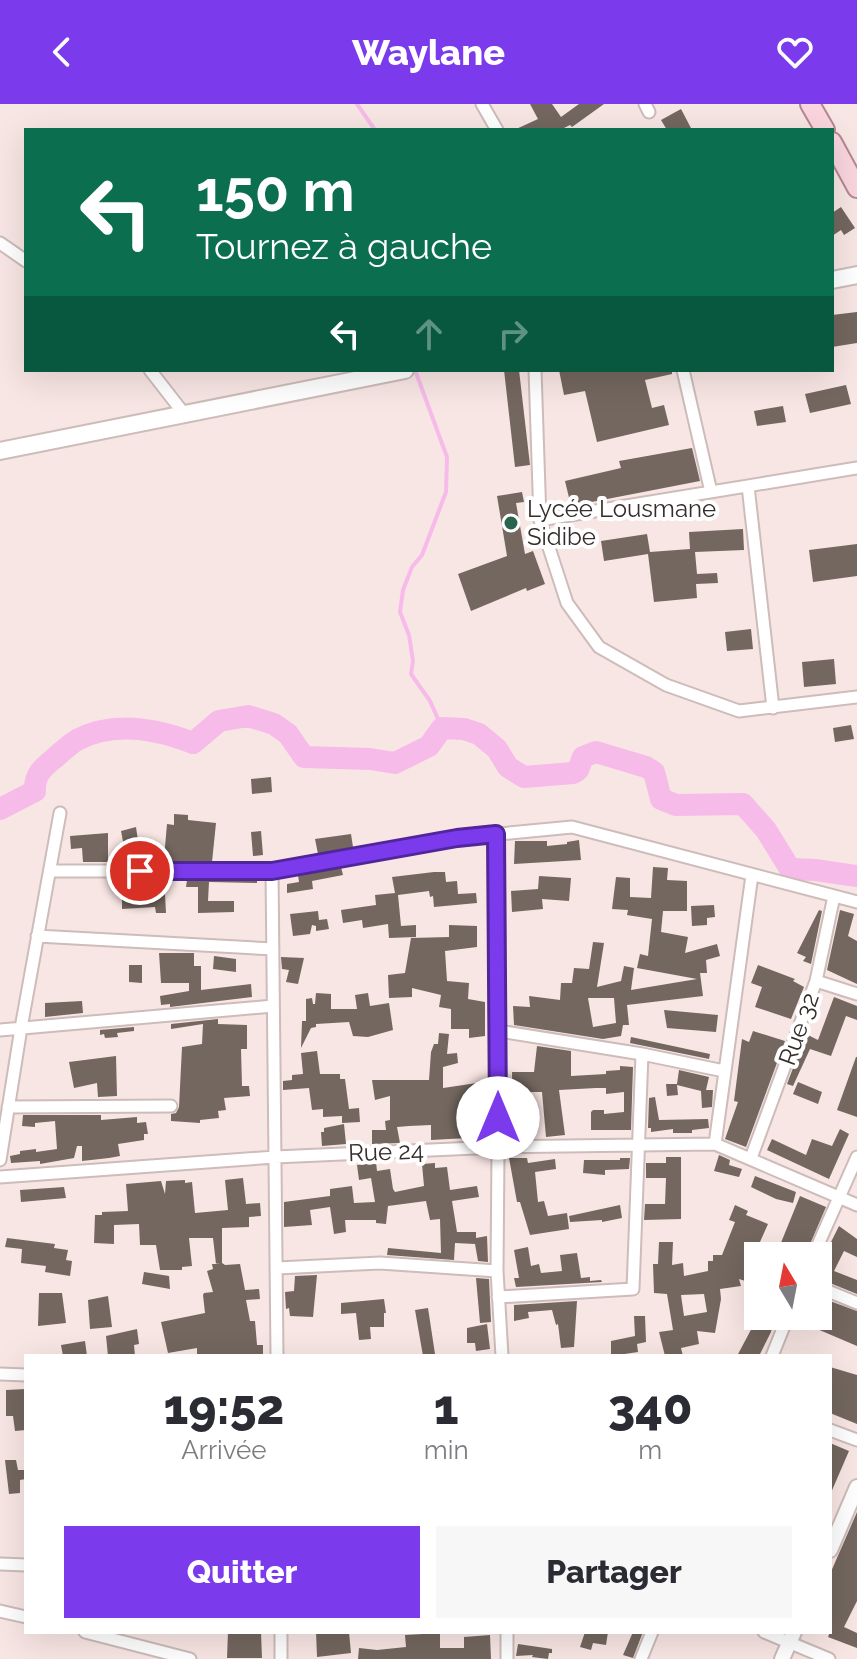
<!DOCTYPE html>
<html lang="fr">
<head>
<meta charset="utf-8">
<style>
  body { margin:0; font-family:Raleway,sans-serif; background:#f7f7f7; color:#2b2b33; height:100vh; display:flex; flex-direction:column; font-size:30px; white-space:nowrap }
  * { box-sizing:border-box; margin:0 }
  p { font-size:26px; color:#7c7c81 }
  .icon { flex:none; width:44px; height:44px; fill:none; stroke:currentColor; stroke-width:2; stroke-linecap:round; stroke-linejoin:round }
  .map { position:relative; flex:1; overflow:hidden }
  .details { position:absolute; left:24px; top:1250px; width:808px; height:280px; display:flex; flex-direction:column; background:#fff; border-radius:0px; box-shadow:0 8px 32px #0002 }
  .details>* { flex:none }
  .top-card { position:absolute; left:24px; top:24px; width:810px; height:244px; border-radius:0px; box-shadow:0 8px 32px #0002; background:#0b6e4f; color:#fff; overflow:hidden }
  .needle { width:52px; rotate:350deg }
  .fabs { position:absolute; left:744px; top:1138px; display:grid; gap:16px }
  .fabs a { display:grid; place-items:center; width:88px; height:88px; border-radius:0px; background:#fff; box-shadow:0 8px 32px #0002; font-size:40px }
  .pin { position:absolute; display:grid; place-items:center; width:68px; height:68px; color:#fff; margin:-34px; border:4px solid #fff; border-radius:50%; box-shadow:0 2px 8px #0007 }
  .me { position:absolute; width:88px; margin:-44px; rotate:0deg; stroke-linejoin:round; filter:drop-shadow(0 0 6px #0008) }
  .turn { display:flex; align-items:center; gap:28px; height:168px; padding:0 40px; font-size:36px }
  .turn .icon { width:104px; height:104px; stroke-width:2.5 }
  .turn b { display:block; font-size:56px; line-height:68px }
  .lanes { display:flex; align-items:center; height:76px; padding:0 40px; background:#0003; justify-content:center; gap:40px; direction:ltr }
  .lanes .off { opacity:.35 }
  .eta { display:flex; justify-content:space-evenly; align-items:center; height:136px; text-align:center }
  .eta b { font-size:48px; font-weight:800; line-height:56px }
  .cta { display:flex; gap:16px; margin-top:auto; padding:16px 40px }
  .cta a { flex:1; height:92px; border-radius:0px; background:#7c3aed; color:#fff; font-size:32px; font-weight:800; line-height:92px; text-align:center }
  .cta a+a { background:#f7f7f7; color:#2b2b33 }
  header { display:flex; justify-content:space-between; align-items:center; height:104px; padding:0 40px; background:#7c3aed; color:#fff; font-size:36px; font-weight:800 }
  .map>svg:first-child { display:block }
  .lines { fill:none; stroke-linecap:round; stroke-linejoin:round }
  .stream { stroke:#f7bbea; stroke-width:4 }
  .river { stroke:#f7bbea; stroke-width:22 }
  .building { fill:#73675f; fill-rule:evenodd }
  .minor-casing { stroke:#cdbcb9; stroke-width:15 }
  .tertiary-casing { stroke:#cdbcb9; stroke-width:18 }
  .secondary-casing { stroke:#cdbcb9; stroke-width:20 }
  .primary-casing { stroke:#b38892; stroke-width:22 }
  .minor { stroke:#fff; stroke-width:11 }
  .tertiary { stroke:#fff; stroke-width:14 }
  .secondary { stroke:#fff; stroke-width:16 }
  .primary { stroke:#fad5df; stroke-width:18 }
  .route-casing { stroke:#51269a; stroke-width:20 }
  .route { stroke:#7c3aed; stroke-width:14 }
  .poi-dot { fill:#29644e; stroke:#fff; stroke-width:3 }
  .labels { text-anchor:middle; stroke-width:8; stroke-linejoin:round; paint-order:stroke }
  .poi-label { font-size:24px; fill:#342d2c; stroke:#fff; text-anchor:start }
  .street-label { font-size:24px; fill:#342d2c; stroke:#fff }
</style>
</head>
<body>
<header><svg class="icon" aria-label="back" viewBox="0 0 24 24"><path d="M15 5l-7 7 7 7"/></svg>Waylane<svg class="icon" aria-label="heart" viewBox="0 0 24 24"><path d="M12 20l-8-8c-3-5 5-10 8-4 3-6 11-1 8 4z"/></svg></header>
<div class="map">
<svg width="857" height="1555" viewBox="0 0 857 1555">
  <rect width="100%" height="100%" fill="#f8e6e4"/>
  <g class="lines">
    <!-- stream -->
    <path class="stream" d="M357,0L375,26
      M415,266L447,353L446,388L422,451L412,463L403,486L400,508L409,531L413,557L411,570L430,597L442,624"/>
    <!-- river -->
    <path class="river" d="M0,705L35,687C34,669 44,663 57,652C63,647 70,640 77,636C113,617 157,625 193,639L219,617L248,612L274,620L288,630L304,653L370,655L395,659L429,642L442,624L464,625L479,630L497,645L508,663L524,673L573,669L578,666L583,653L596,648L646,663L654,668L661,695L676,701L743,700L766,726L790,765L815,766L857,772"/>
  </g>
  <!-- building -->
  <path class="building" d="M530,0H552L561,13L579,0H604L572,23L570,21L560,26H514L538,15Z
    M681,5L692,26H667L661,16Z
    M841,103L855,124L844,131L841,126L832,132V109Z
    M857,208V239L832,243V211Z
    M504,266H519L530,361L515,363Z
    M559,266H672V270L645,276L652,304L664,301L669,321L597,338L585,287L564,291Z
    M846,281L851,300L810,309L805,290Z
    M783,302L786,318L757,322L754,307Z
    M692,344L700,377L571,402L565,377L621,364L619,357Z
    M522,388L524,398L516,399L525,450L533,447L545,480L527,487L526,484L471,507L458,470L507,452L497,392Z
    M743,425L744,446L695,448L697,470L717,469L718,479L696,480L697,494L654,498L648,450L604,457L601,437L647,430L650,448L690,445L689,428Z
    M857,440V472L813,478L809,446Z
    M751,525L753,545L727,547L725,528Z
    M834,555L836,580L804,583L802,558Z
    M851,621L854,635L835,638L833,624Z
    M271,673L272,688L252,690L251,675Z
    M174,710L188,711V716L216,719L212,758H233H127L121,727L136,723L141,757L164,754L167,720L174,721Z
    M261,727L263,751L253,752L251,728Z
    M108,729V758H83L82,744L71,745L70,732Z
    M351,730L353,743L318,750L315,735Z
    M579,736L581,756L514,760L515,737H547V742L567,740V738Z
    M341,763L343,771L312,777L313,785L287,789V780L299,778L298,771Z
    M653,763L668,764L667,776L687,777V807H663L661,828L688,833L685,849L717,840L720,852L706,856L707,869H700L703,892L627,901L629,921H623L621,932L603,935L514,921L513,902L530,903L529,892L560,896L561,879H572L574,864L589,865L593,838L604,839L597,883L621,877L624,862L634,864L631,886L697,875L637,864L640,850L648,852L652,815L627,811L628,806L612,805L616,773L630,774V793L651,794ZM588,894H614L616,919L593,923Z
    M434,768H445L446,778L457,777L458,790L476,789L477,799L434,803L433,792L430,793L429,787L398,791L401,822L416,821V833L389,834L388,820L363,824L362,816L343,819L341,806L376,801L375,791L395,789L392,773Z
    M539,772L571,774L569,797L542,795L543,805L512,808L511,787L538,785Z
    M122,776H160L161,790H165L166,809H156L155,803L122,805Z
    M187,776H257V779L209,778L208,797H234V808L198,809V783H186Z
    M714,801L715,813L707,814V821L692,822L691,802Z
    M819,806L822,807L811,860L803,857L806,853L797,849Z
    M840,806L854,810L848,832L857,837V880L827,866Z
    M318,807L319,816L327,815L329,825L316,827V822L312,821L310,830L293,832L290,810Z
    M449,821L477,822V843L445,847L447,877L469,879L468,895L485,898V932L469,934V925H451V905L439,903L441,891L412,884V893L389,894L388,871L405,869L411,834L449,833Z
    M159,849H194V862H201V886L251,880L252,893L170,903V900L161,901L160,892L189,887V879H161Z
    M214,852L236,855V868L213,865Z
    M281,853L304,854L298,880L286,878L289,866L282,865Z
    M129,861H142V879L129,878Z
    M758,861L795,875L793,877L804,883L791,915L755,903L762,883L751,879Z
    M316,889L331,890V905H357L355,891L368,889L370,902L389,899L393,926L368,933L353,932L349,918L316,920V923L311,924L301,944L302,917H306V895L312,894L313,900H315Z
    M834,893L857,902V916L846,912L831,952L810,945L793,982L787,980L806,930L818,936Z
    M82,897L83,909L45,913V899Z
    M664,906L718,911L716,928L667,924Z
    M218,915V920L247,921V945H241L242,982H249L250,992L224,994L226,1006L218,1007L219,1014L200,1016V1019L171,1017V1010L176,1009L179,1003L182,943L202,940L203,920L171,925V920Z
    M134,923V927L117,929L118,933L105,934L104,930L100,931V926Z
    M753,927L785,937L746,1043L725,1035L738,998L734,997L742,935L749,938Z
    M439,929L449,930L447,950L457,949L458,959L443,963V984L477,979L483,1024H487V1033L431,1036V1021L409,1022L397,1023L400,1039L372,1040V1026H386L385,1017L390,1016V992L375,996L372,976H429L431,948L434,940H438Z
    M631,933L710,950L709,955L630,939Z
    M537,942L571,947V972L606,970V967L620,966V962L633,963L631,1026H591V1008L593,1006H604V1010L624,1008V988L606,990V984H596L559,986L565,1031L546,1033L542,988H524L526,1021L513,1022L512,968H534Z
    M317,947L320,970H340V975H345L349,1005L359,1004L360,1018L342,1019V1012L323,1013V1005L312,1006L309,984L283,986V977L292,976V971L303,970L301,949Z
    M116,952L117,992L98,993L97,979L74,984L69,958Z
    M856,953H857V1013L837,1006Z
    M679,966L709,973L706,986H713L712,1003L702,1004L701,987L677,981L678,991L667,992L666,980H677Z
    M798,978L822,988L818,1000L793,990Z
    M655,993L659,1016L708,1015L709,1024L692,1026V1029H673V1025L651,1028V1024H648L649,994Z
    M23,1011H101V1016L137,1013V1019L146,1018L148,1030H144V1036L118,1040L120,1052L109,1054L82,1057V1042H77L74,1054L40,1060V1057L11,1059L10,1052L20,1050V1047L36,1045V1048L57,1045L55,1017L35,1019V1023L22,1022Z
    M344,1020L346,1040L322,1042L321,1028H324V1024Z
    M840,1025L849,1030L829,1075L767,1046L772,1035L806,1051L812,1035L832,1042Z
    M719,1051L730,1056L729,1061L742,1065L739,1073L714,1067Z
    M666,1053H681V1115L644,1116L645,1100H665L666,1074H646V1059H666Z
    M509,1054H527L528,1059L555,1055L556,1065L535,1068L538,1098L544,1097L548,1112L567,1109L569,1125L530,1131L520,1098H517Z
    M620,1054H630L629,1065L605,1066V1071L583,1069L584,1056H620Z
    M376,1058L377,1067L390,1065L393,1085L395,1088L424,1082L422,1060L435,1059V1064L447,1063L450,1086L477,1082L479,1093L452,1097L457,1128H476V1134L487,1132L488,1158L478,1157L475,1140L455,1139L454,1156L387,1151L388,1144L441,1149L440,1115L430,1116L426,1097L388,1102L386,1120L376,1119V1116H345L346,1128L334,1130L330,1103L310,1106L312,1121L284,1123V1098L330,1092V1085L352,1082L354,1099L375,1098L371,1074L359,1076L357,1061Z
    M755,1072L796,1088L793,1099L776,1095L751,1083Z
    M243,1074L246,1100L260,1099L261,1112L249,1113V1123L222,1124V1159L225,1161L240,1160L245,1186L259,1185L260,1195L246,1196L250,1217H255L257,1241H263V1252H197V1244L168,1249L161,1218L205,1209L203,1191L204,1189L213,1188L207,1167L213,1165L212,1160L220,1159L216,1160L213,1134H189L192,1162L182,1163V1166H160L156,1141H140L139,1120L114,1121V1140L94,1139L95,1111H102V1108L128,1107L126,1080L161,1077L165,1090L166,1077L185,1076V1079L192,1078L195,1109L228,1106L225,1076Z
    M64,1083L66,1094L21,1098L20,1086Z
    M800,1092L826,1103L805,1152H758V1181L739,1175L741,1182L720,1185L721,1195L715,1229L697,1227L699,1240L681,1244L683,1252H665L659,1228L673,1226L667,1190L654,1189L653,1160H658L659,1138H673L672,1161L683,1159L684,1172L708,1167V1157H713V1151H722L735,1118L729,1116L735,1101L748,1107L746,1111L768,1120L760,1138L778,1146ZM704,1190L707,1208L684,1212L681,1191Z
    M620,1101L622,1114L602,1118V1116L570,1118L569,1112Z
    M839,1122L857,1135V1153L844,1147L834,1167L857,1176V1190L825,1177L827,1173L818,1167V1160L824,1162L826,1158L822,1156Z
    M7,1134L55,1140L54,1144L68,1146L66,1156L72,1157L70,1172L45,1168L46,1162L21,1159L22,1145L5,1143Z
    M528,1143L531,1162L539,1160L541,1169L562,1167L560,1151L577,1149L581,1174L590,1173V1177L601,1176L602,1178L516,1183L514,1174H519L514,1146Z
    M144,1168L169,1172L170,1185L142,1180Z
    M317,1171L313,1213L290,1212L289,1204L286,1205L285,1188L294,1187L295,1172Z
    M476,1174L489,1175L491,1218L480,1219Z
    M39,1189H62L66,1219L38,1222Z
    M108,1192L112,1223L90,1225L88,1196Z
    M819,1193L857,1207V1242L796,1216V1212H818Z
    M384,1195L386,1209H384V1223H370L371,1235L359,1236L356,1209L341,1210V1199Z
    M577,1197L574,1243L561,1244L558,1220L556,1221L552,1206L528,1208L529,1214L514,1217V1201Z
    M428,1204L435,1250L423,1252L415,1206Z
    M749,1208L758,1212H775L771,1228L759,1252H737L753,1222L745,1220Z
    M634,1212H645L646,1238L637,1240L638,1248L611,1252V1237L635,1232Z
    M487,1220L490,1245L476,1247L475,1239H467V1224Z
    M137,1225L139,1240L134,1241L135,1252H108L106,1232Z
    M85,1237L87,1252H63L61,1241Z
    M830,1263L857,1271V1320L830,1309Z
    M26,1285V1326L15,1327L13,1312H6V1286Z
    M830,1339L849,1347L830,1391Z
    M5,1356H16L18,1366H26V1375L20,1376V1389L9,1390Z
    M857,1408V1497L844,1523L857,1529V1544L828,1533L830,1528V1470Z
    M228,1528H261L262,1554H227Z
    M316,1528H349L351,1549L317,1553Z
    M585,1528H608L606,1541L593,1539L591,1546L580,1543Z
    M633,1528H643L633,1554L623,1551Z
    M440,1529V1544H464V1533L490,1531L491,1555H358L359,1544L377,1546L406,1543L405,1531Z
    M518,1540L552,1545V1549H549L548,1555L532,1553L533,1551L516,1552Z"/>
  <g class="lines">
    <defs>
      <path id="minor" d="M482,0L497,26
        M645,0L649,8
        M0,139L26,157
        M150,266L185,311
        M535,266L540,416L567,499L599,543L666,581L739,607L857,593
        M683,266L711,388
        M748,382L773,604
        M540,416L857,364
        M496,730L499,927L497,1167L502,1252
        M52,767H272L457,734L572,723L857,798
        M272,767L277,1252
        M37,832L273,845
        M816,877L857,890
        M0,926L273,902
        M499,927L642,950L724,967
        M8,1003L171,1002
        M715,1040L752,771
        M751,1054L816,877L834,792
        M0,1056L21,924L60,709
        M0,1073L275,1053L498,1043L715,1040L857,1101
        M813,1152L857,1053
        M277,1164L380,1159L497,1167
        M818,1183L857,1199
        M498,1193L633,1185L642,950
        M772,1252L788,1212
        M0,1270L26,1271
        M830,1326L857,1336
        M0,1460L26,1461
        M0,1507L26,1513
        M85,1528L190,1555
        M281,1528V1555
        M507,1528V1555
        M764,1528L829,1555
        M641,1555L652,1528"/>
      <path id="tertiary" d="M830,1446L857,1383
        M782,1555L794,1528"/>
      <path id="secondary" d="M832,176L857,171
        M0,347L405,266"/>
      <path id="primary" d="M810,0L825,26
        M832,38L857,84"/>
    </defs>
    <!-- minor casing -->
    <use href="#minor" class="minor-casing"/>
    <!-- tertiary casing -->
    <use href="#tertiary" class="tertiary-casing"/>
    <!-- secondary casing -->
    <use href="#secondary" class="secondary-casing"/>
    <!-- primary casing -->
    <use href="#primary" class="primary-casing"/>
    <!-- minor -->
    <use href="#minor" class="minor"/>
    <!-- tertiary -->
    <use href="#tertiary" class="tertiary"/>
    <!-- secondary -->
    <use href="#secondary" class="secondary"/>
    <!-- primary -->
    <use href="#primary" class="primary"/>
  </g>
  <g class="lines">
    <defs>
      <path id="route" d="M140,767H272L457,734L496,730L498,1014"/>
    </defs>
    <!-- route casing -->
    <use href="#route" class="route-casing"/>
    <!-- route -->
    <use href="#route" class="route"/>
  </g>
  <!-- markers -->
  <circle class="poi-dot" cx="511" cy="419" r="8"/>
  <g class="labels">
    <!-- poi labels -->
    <g class="poi-label">
      <text x="527" y="413">Lycée Lousmane<tspan x="527" dy="28">Sidibe</tspan></text>
    </g>
    <!-- street labels -->
    <g class="street-label">
      <text transform="translate(799 925) rotate(-70)" y="8">Rue 32</text>
      <text transform="translate(386 1048) rotate(-2)" y="8">Rue 24</text>
    </g>
  </g>
</svg>
<div class="fabs">
<a><svg class="needle" viewBox="-14 -14 28 28"><path d="M0-13l5 13h-10z" fill="#e53935"/><path d="M0 13l5-13h-10z" fill="#7c7c81"/></svg></a>
</div>
<div class="pin" style="left:140px;top:767px;background:#d93025"><svg class="icon" aria-label="arrive" viewBox="0 0 24 24"><path d="M6 21V4h12l-3 4 3 4H6"/></svg></div>
<svg class="me" style="left:498px;top:1014px" viewBox="-20 -20 40 40"><circle r="19" fill="#fff"/><path d="M0-13L10 11 0 6-10 11z" fill="#7c3aed"/></svg>
<div class="top-card">
<div class="turn"><svg class="icon" aria-label="left" viewBox="0 0 24 24"><path d="M17 20v-9H6M10 6l-5 5 5 5"/></svg><div><b>150 m</b>Tournez à gauche</div></div>
<div class="lanes"><svg class="icon" aria-label="left" viewBox="0 0 24 24"><path d="M17 20v-9H6M10 6l-5 5 5 5"/></svg><svg class="icon off" aria-label="ahead" viewBox="0 0 24 24"><path d="M12 20V5M6 11l6-6 6 6"/></svg><svg class="icon off" aria-label="right" viewBox="0 0 24 24"><path d="M7 20v-9h11M14 6l5 5-5 5"/></svg></div>
</div>
<section class="details">
<div class="eta">
<div><b>19:52</b><p>Arrivée</p></div>
<div><b>1</b><p>min</p></div>
<div><b>340</b><p>m</p></div>
</div>
<div class="cta"><a>Quitter</a><a>Partager</a></div>
</section>
</div>
</body>
</html>
